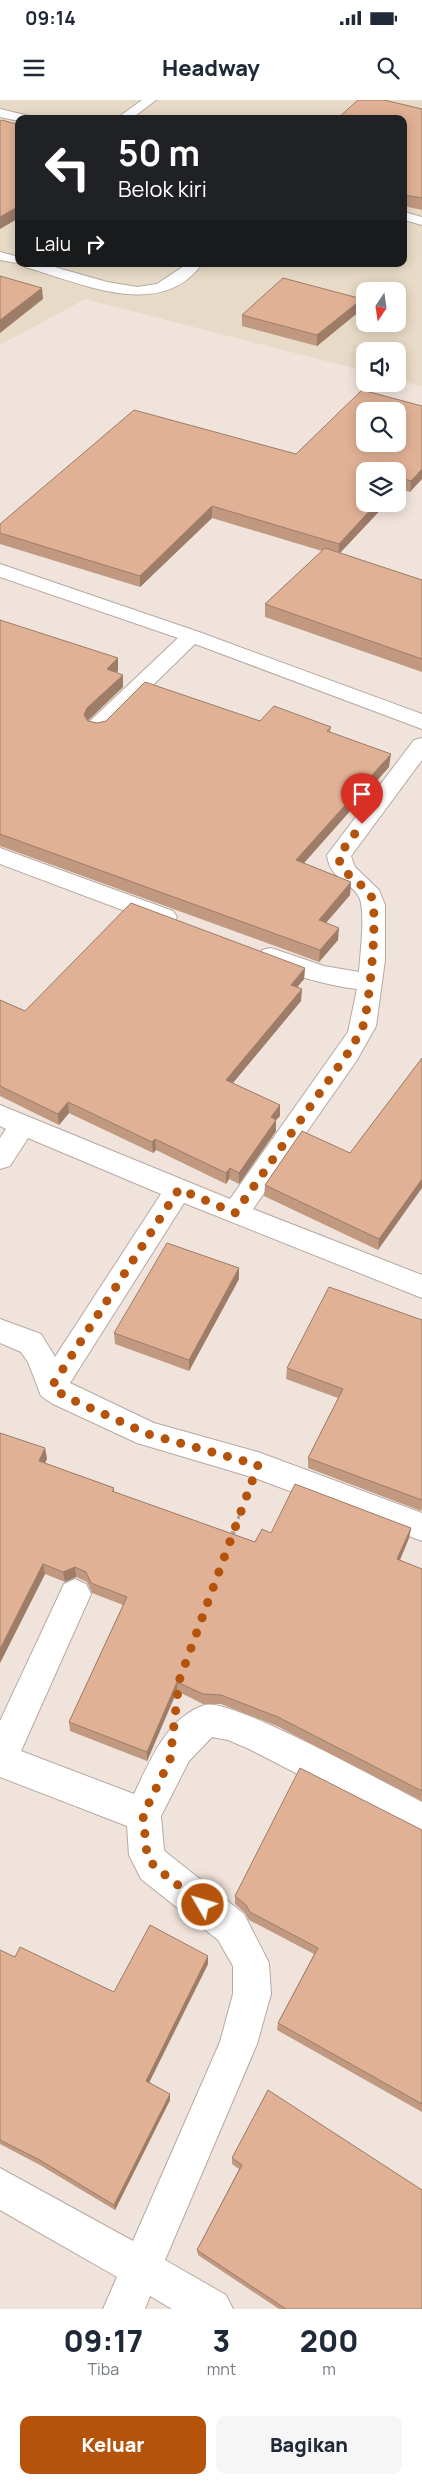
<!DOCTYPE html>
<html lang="id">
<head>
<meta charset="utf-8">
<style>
  body { margin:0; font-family:Manrope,sans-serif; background:#f6f6f7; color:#1f2937; height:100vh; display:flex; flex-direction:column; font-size:19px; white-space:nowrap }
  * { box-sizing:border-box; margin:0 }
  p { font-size:16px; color:#747a83 }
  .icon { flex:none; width:28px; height:28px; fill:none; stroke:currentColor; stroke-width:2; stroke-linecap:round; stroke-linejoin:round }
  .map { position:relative; height:2209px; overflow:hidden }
  .drawer { display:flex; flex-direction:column; background:#fff; flex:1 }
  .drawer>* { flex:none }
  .hud { position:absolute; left:15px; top:15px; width:392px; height:152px; border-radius:10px; box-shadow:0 2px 12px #0003; background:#202124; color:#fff; overflow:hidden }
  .needle { width:32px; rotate:193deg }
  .tools { position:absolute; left:356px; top:182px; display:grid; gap:10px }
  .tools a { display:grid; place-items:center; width:50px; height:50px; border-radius:10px; background:#fff; box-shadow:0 2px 12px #0003; font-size:25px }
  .pin { position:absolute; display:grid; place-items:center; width:42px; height:42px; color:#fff; margin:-51px -21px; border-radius:50% 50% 50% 0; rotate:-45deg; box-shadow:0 0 5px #0007 }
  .pin .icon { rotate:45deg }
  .me { position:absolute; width:55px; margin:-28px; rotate:308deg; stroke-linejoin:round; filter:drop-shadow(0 0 4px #0008) }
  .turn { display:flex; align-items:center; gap:18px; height:105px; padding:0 20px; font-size:22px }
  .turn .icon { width:65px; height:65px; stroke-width:2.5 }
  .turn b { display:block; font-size:35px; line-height:42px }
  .then { display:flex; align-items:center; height:48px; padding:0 20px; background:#0003; gap:10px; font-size:19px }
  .eta { display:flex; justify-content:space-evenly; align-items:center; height:85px; text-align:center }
  .eta b { font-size:30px; font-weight:800; line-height:35px }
  .action { display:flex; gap:10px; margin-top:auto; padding:10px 20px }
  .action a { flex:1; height:58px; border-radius:10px; background:#b45309; color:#fff; font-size:20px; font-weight:800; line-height:58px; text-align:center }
  .action a+a { background:#f6f6f7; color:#1f2937 }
  .status { display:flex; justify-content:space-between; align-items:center; height:35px; padding:0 25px; background:#fff; direction:ltr }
  .status svg { height:14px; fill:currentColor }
  header { display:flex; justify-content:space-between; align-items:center; height:65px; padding:0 20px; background:#fff; font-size:22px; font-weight:800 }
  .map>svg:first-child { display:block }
  .education { fill:#e7dac6; fill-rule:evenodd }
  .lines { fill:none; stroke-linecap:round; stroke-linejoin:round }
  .service-casing { stroke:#b6a9a2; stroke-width:2 }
  .minor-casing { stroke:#b6a9a2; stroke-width:2 }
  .path-far1 { stroke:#ada39d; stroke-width:3; stroke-dasharray:4 4; stroke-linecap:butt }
  .path { stroke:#ada39d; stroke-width:4.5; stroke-dasharray:5 5; stroke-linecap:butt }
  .service { fill:#fff; fill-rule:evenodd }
  .minor { fill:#fff; fill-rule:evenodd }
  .wall { fill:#c19880 }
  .shaded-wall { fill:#9d7c68 }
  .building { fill:#e0b195; stroke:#9d7c68; fill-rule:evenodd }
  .route { stroke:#b45309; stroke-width:9; stroke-dasharray:0 16.2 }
</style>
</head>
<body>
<div class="status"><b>09:14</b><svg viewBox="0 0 49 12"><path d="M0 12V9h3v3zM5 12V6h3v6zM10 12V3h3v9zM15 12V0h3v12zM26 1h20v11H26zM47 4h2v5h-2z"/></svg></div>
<header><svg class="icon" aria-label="menu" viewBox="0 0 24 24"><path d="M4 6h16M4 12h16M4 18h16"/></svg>Headway<svg class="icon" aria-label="search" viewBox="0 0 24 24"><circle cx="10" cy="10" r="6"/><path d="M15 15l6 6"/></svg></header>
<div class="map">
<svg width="422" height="2209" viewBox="0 0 422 2209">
  <rect width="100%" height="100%" fill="#f0e3db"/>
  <!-- education -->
  <path class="education" d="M0,0H422V286L398,280V251H365V271L85,199L0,245ZM19,19H404V164H19ZM365,191H398V224H365Z"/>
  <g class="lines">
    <defs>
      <path id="service" d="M142,0H156L131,19H116Z
        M0,9L29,16L31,19H19V21L0,17Z
        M404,112L422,117V125L404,120Z
        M0,152L19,157V164H44L107,182L137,187L157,184L187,164H202C160,222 79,182 25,167L23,164L0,160Z"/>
      <path id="minor" d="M0,464L199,532L422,614V629L195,544L105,632L97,634L89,632L86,627L89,622L178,538L0,477Z
        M422,638V660L351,756L355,767L379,790L385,805V860L376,926L357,960L253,1109L422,1175V1198L184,1103L70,1283L154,1323L258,1352L422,1413V1441L255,1378L137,1343L53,1304L41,1296L28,1262L21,1252L0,1243V1219L41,1234L55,1257L161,1094L28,1038L10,1066L0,1069V1038L6,1029L0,1026V1005L230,1099L348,932L357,889C337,887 269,872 259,856L262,850L271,848L324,866L359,872C360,856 366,810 359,797C350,780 330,780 327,755L414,640Z
        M0,748L173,811L177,817L173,823L165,825L157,823L0,764Z
        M75,1479L86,1484L91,1494L21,1651L134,1694C150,1661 167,1617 205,1605C231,1597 390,1686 422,1702V1738L249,1649L228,1640L212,1637L189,1661L161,1716L164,1750L167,1753L244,1814L269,1863L271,1894L257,1944L165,2160L226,2195L233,2209H172L150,2196L145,2209H103L117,2177L0,2110V2068L133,2141L220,1942L233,1894V1866L218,1840L141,1779L129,1755L127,1726L0,1677V1621L64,1484Z"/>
    </defs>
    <!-- service casing -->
    <use href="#service" class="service-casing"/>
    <!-- minor casing -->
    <use href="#minor" class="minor-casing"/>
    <!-- path-far1 -->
    <path class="path-far1" d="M238,1419L243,1405"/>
    <!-- path -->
    <path class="path" d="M232,1436L238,1418"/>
    <!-- service -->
    <use href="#service" class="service"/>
    <!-- minor -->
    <use href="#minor" class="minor"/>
  </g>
  <!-- wall -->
  <path class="wall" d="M422,9V110L404,106V19Z
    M362,199L361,210L317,246L242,226V215Z
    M422,306L410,392L399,389L398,391V371L365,404H386L340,453L422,480V572L265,517V504L322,451L212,418L140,487L0,444V424L296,354Z
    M0,520L118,571L117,573L123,587L88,621L97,623L260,621L331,627L330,632L389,667L304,763L351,782L350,795L326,823L338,840L319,862L0,746Z
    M305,868L304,879L297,887L301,901L233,983L280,1005V1016L276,1020V1031L239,1084L229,1079L226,1084L156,1050L153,1053L69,1013L59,1025L0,996V900L25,911Z
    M422,958L378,1150L264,1096L265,1085L350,1053Z
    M239,1168V1179L189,1271L115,1244L114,1233Z
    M422,1220V1409L421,1411L308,1368V1358L338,1298L286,1279L287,1268Z
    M45,1348L47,1359L45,1363L114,1388V1392L255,1442L271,1433L411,1428L409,1438L400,1460L422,1469V1701L277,1626L221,1604H203L177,1591L147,1661L70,1631L69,1622L123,1505L92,1493L87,1482L76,1477L65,1482L45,1474L0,1563Z
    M422,1730V2012L277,1930L278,1923L314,1854L249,1820L245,1813L235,1804V1796Z
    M0,1850L15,1857L114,1892L208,1864L149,1982L170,1994V2000L115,2110L40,2065L0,2044Z
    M268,1990L422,2209H279L198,2155L197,2150L239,2069L232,2064V2058Z"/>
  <!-- shaded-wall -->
  <path class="shaded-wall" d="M19,106V118L0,129V117Z
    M42,188L43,199L0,233V220Z
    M362,199L361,210L317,246V235Z
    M422,369V379L410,392L411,381Z
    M400,378L399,389L398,391V380Z
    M376,404H386L338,455L339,444Z
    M212,406V418L140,487V476Z
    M118,558V571L108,582L107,569Z
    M123,575V587L87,621L84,615L87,608Z
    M391,654L389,667L296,772V760Z
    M351,782L350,795L318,832L319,820Z
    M339,828L338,840L319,862L320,850Z
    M305,868L304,879L290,896L291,885Z
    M302,889L301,901L226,991V980Z
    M68,1002L69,1013L59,1025L58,1014Z
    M280,1005V1016L276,1020V1031L239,1084V1073L271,1017Z
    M155,1039L156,1050L153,1053L152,1042Z
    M230,1068L229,1079L226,1084V1073Z
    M422,1079V1088L378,1150L379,1139Z
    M239,1168V1179L189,1271V1260Z
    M45,1348L47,1359L40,1372L39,1361Z
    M411,1428L409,1438L396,1469L397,1459Z
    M43,1464L45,1474L0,1563V1549Z
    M75,1467L76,1477L65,1482L63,1472Z
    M177,1582V1591L147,1661V1652Z
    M208,1856V1864L147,1987L146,1981Z
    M170,1994V2000L115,2110L114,2105Z"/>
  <!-- building -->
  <path class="building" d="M358,0H384L422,9V98L404,95V19H337Z
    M2,20L19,25V106L0,117V21Z
    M0,176L42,188L0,220Z
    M283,178L362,199L317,235L242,215Z
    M362,290L422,306V369L411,381L400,378L398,380V371H365V404H376L339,444L212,406L140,476L0,433V424L134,310L296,354ZM365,311H398V344H365Z
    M325,448L422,480V559L265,504Z
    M0,520L118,558L107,569L123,575L87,608L84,615L88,621L97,623L106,621L145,582L260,621L274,606L331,627L327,631L391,654L296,760L351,782L319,820L339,828L320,850L0,734Z
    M131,803L305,868L291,885L302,889L226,980L280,1005L271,1017L276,1020L239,1073L230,1068L226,1073L155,1039L152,1042L68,1002L58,1014L0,986V900L25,911Z
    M422,958V1079L379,1139L265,1085L302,1031L350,1053Z
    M167,1143L239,1168L189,1260L114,1233Z
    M329,1187L422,1220V1400L308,1358L343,1289L287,1268Z
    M0,1333L45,1348L39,1361L114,1388L112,1391L255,1442L262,1429L271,1433L295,1384L411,1428L397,1459L422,1469V1691L278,1617L221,1595L203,1594L177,1582L147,1652L69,1622L127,1497L91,1483L86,1472L75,1467L63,1472L43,1464L0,1549Z
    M300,1668L422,1730V2004L278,1923L318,1848L250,1812L246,1805L235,1796Z
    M150,1825L208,1856L146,1981L170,1994L114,2105L38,2059L0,2040V1850L15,1857L20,1847L114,1892Z
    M268,1990L422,2090V2209H286L197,2150L242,2065L232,2058Z"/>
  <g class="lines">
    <!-- route -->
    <path class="route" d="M203,1805L154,1766L147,1755L143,1715L170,1660L179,1581L258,1365L148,1334L64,1296L52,1286L179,1089L235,1113L348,953C352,945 360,935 363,926C369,908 379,810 371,796C362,781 338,774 339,755L362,724"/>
  </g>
</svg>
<div class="tools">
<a><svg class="needle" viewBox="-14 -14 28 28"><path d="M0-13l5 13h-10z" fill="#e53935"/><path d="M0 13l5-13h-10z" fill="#747a83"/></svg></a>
<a><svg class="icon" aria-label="sound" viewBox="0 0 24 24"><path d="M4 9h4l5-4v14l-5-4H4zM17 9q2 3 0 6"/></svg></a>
<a><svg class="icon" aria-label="search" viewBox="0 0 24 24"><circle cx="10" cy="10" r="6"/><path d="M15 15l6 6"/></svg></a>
<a><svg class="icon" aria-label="layers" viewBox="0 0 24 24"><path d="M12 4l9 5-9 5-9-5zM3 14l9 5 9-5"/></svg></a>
</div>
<div class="pin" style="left:362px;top:724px;background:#d93025"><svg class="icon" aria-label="arrive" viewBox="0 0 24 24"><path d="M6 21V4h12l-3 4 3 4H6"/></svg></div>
<svg class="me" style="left:203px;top:1805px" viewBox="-20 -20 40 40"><circle r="17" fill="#b45309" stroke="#fff" stroke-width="3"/><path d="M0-11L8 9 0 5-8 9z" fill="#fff"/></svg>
<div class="hud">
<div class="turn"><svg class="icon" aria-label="left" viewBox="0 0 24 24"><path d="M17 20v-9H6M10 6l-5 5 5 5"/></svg><div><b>50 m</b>Belok kiri</div></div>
<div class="then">Lalu<svg class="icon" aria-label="right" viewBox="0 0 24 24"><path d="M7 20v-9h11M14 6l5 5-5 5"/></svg></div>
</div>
</div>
<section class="drawer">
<div class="eta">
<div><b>09:17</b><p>Tiba</p></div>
<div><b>3</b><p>mnt</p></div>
<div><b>200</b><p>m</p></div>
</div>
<div class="action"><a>Keluar</a><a>Bagikan</a></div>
</section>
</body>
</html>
